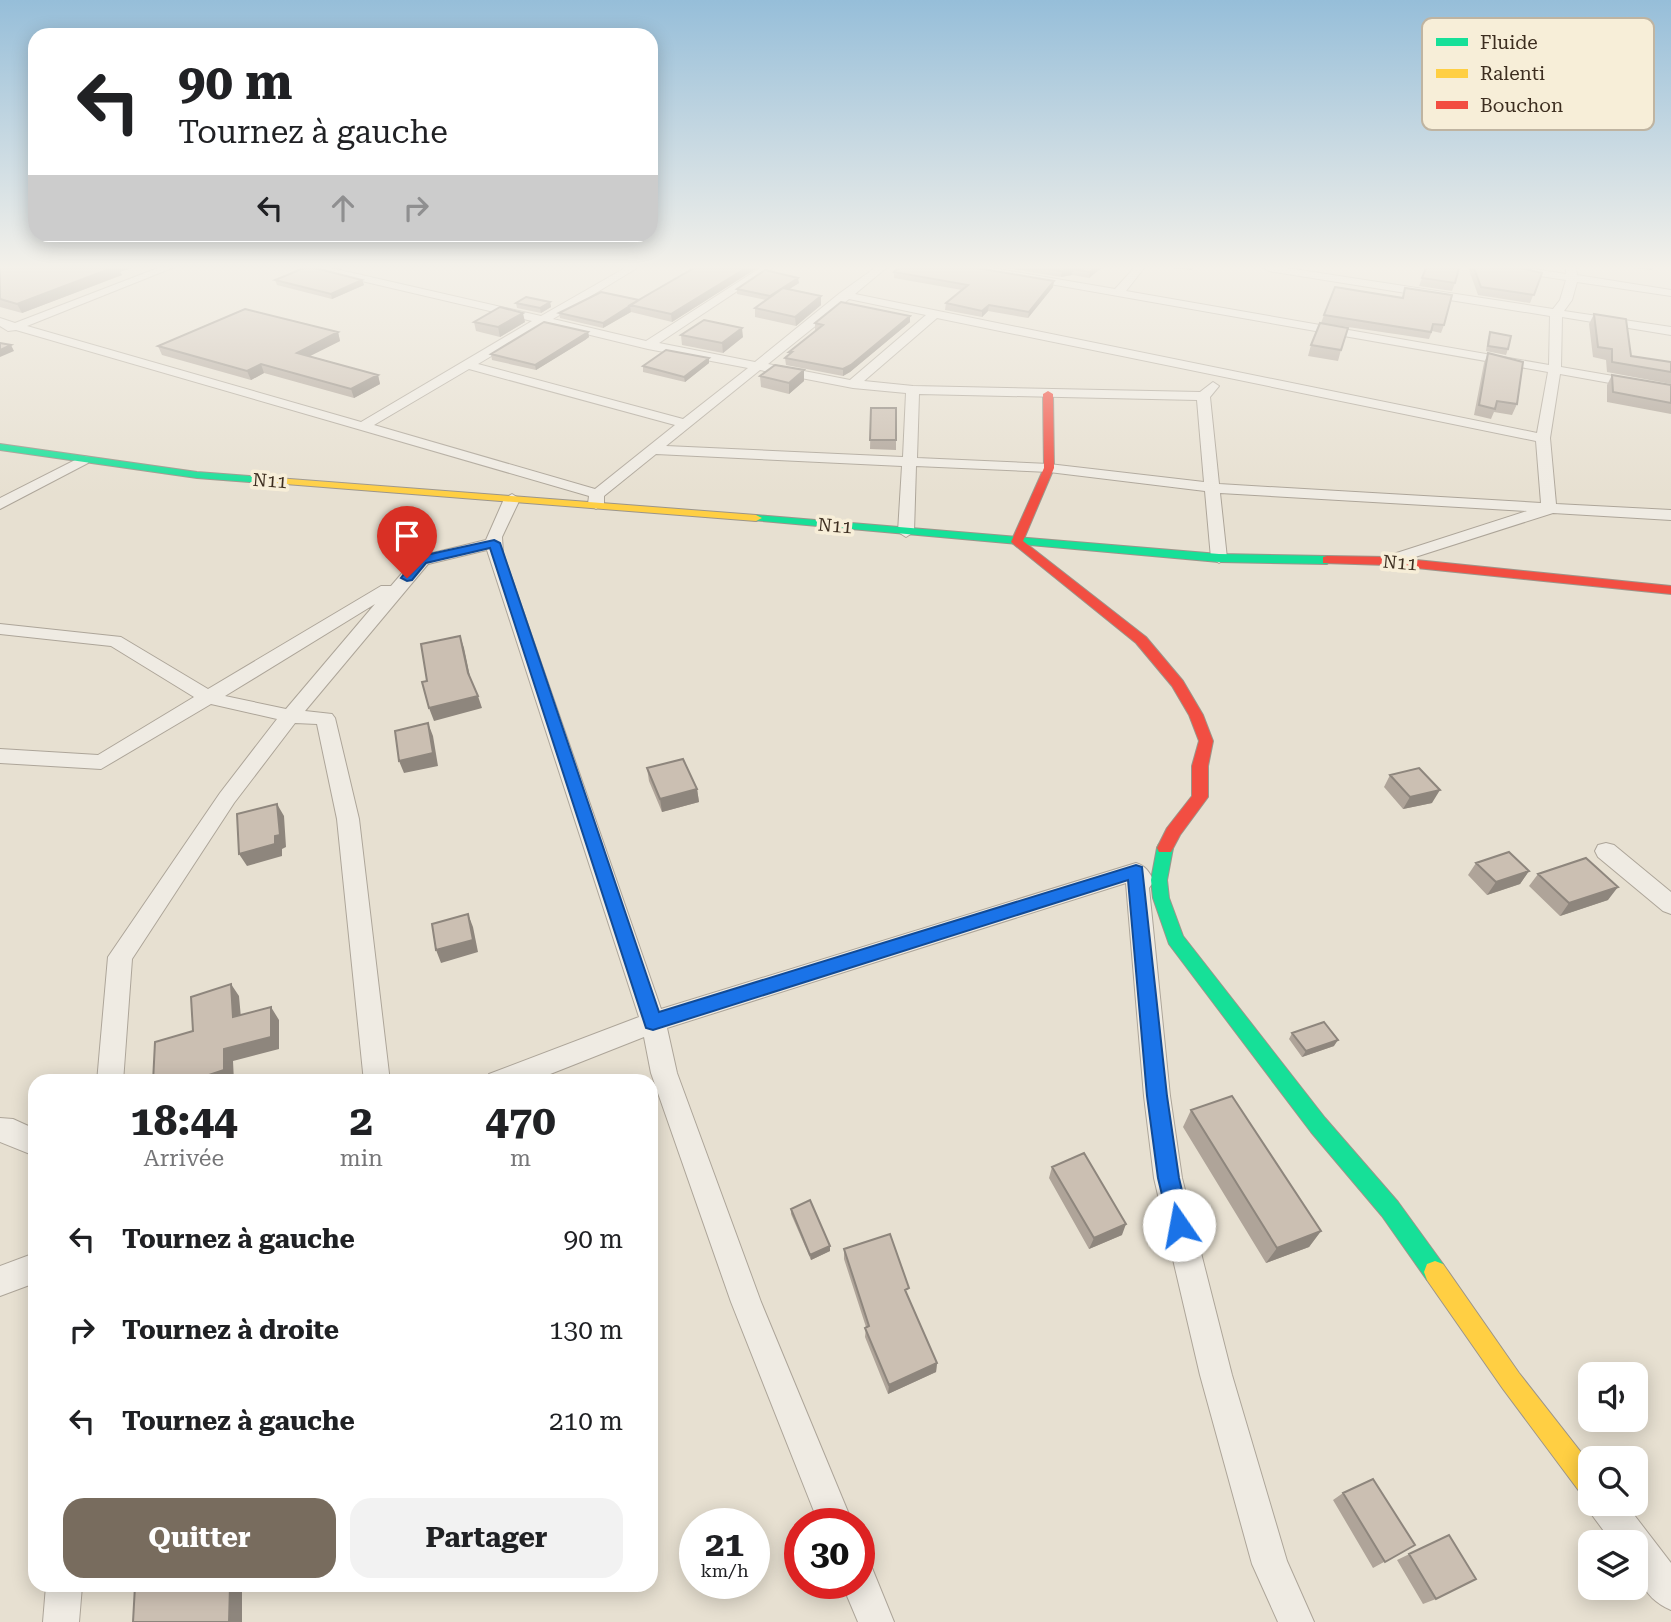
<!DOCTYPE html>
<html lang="fr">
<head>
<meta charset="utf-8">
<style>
  body { margin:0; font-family:"Roboto Serif",serif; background:#f2f2f2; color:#202124; height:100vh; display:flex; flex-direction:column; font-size:26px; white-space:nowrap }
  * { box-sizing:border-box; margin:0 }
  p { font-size:23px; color:#757577 }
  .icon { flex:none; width:38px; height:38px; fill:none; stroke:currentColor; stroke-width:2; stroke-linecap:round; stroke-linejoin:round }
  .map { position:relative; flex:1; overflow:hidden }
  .sheet { position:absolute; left:28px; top:1074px; width:630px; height:518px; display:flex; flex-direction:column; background:#fff; border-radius:21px; box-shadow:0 4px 18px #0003 }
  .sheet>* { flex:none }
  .guide { position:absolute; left:28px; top:28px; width:630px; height:214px; border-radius:21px; box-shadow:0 4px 18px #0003; background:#fff; color:#202124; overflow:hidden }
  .controls { position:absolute; left:1578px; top:1362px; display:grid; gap:14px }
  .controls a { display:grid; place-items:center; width:70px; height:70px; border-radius:14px; background:#fff; box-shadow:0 4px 18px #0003; font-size:35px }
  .speed { position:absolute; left:679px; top:1508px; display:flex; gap:14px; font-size:35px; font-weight:700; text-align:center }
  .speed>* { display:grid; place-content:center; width:91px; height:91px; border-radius:50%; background:#fff; box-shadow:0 4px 18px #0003; line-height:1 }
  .speed small { font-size:18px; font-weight:400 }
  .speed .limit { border:10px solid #d22; background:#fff; color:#111 }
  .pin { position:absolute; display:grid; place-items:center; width:60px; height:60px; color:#fff; margin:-72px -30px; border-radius:50% 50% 50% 0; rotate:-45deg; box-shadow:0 0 7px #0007 }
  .pin .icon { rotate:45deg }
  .me { position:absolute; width:77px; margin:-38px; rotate:348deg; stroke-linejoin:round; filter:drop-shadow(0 0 5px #0008) }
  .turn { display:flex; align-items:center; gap:24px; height:147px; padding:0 35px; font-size:32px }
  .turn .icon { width:91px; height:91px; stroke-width:2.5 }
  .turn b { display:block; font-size:49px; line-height:60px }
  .lanes { display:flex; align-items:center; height:66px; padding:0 35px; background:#0003; justify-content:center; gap:35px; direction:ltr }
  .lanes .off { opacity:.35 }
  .eta { display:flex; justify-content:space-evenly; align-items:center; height:119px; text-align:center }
  .eta b { font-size:42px; font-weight:700; line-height:49px }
  .primary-button { display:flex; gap:14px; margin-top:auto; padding:14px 35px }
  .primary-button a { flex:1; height:80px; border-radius:21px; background:#786c5e; color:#fff; font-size:28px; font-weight:700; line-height:80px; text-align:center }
  .primary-button a+a { background:#f2f2f2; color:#202124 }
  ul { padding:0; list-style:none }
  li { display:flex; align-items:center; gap:21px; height:91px; padding:0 35px }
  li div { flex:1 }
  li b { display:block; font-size:26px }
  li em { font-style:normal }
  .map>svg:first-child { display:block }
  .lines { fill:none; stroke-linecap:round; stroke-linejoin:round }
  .street-casing { stroke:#ada599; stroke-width:2 }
  .fast-casing { stroke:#9c958a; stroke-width:2 }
  .slow-casing { stroke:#9c958a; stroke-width:2 }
  .jam-casing { stroke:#9c958a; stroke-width:2 }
  .street { fill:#efebe3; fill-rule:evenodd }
  .fast { fill:#16e098; fill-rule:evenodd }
  .slow { fill:#ffcf43; fill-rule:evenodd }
  .jam { fill:#f24e42; fill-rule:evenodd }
  .wall { fill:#afa499 }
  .shaded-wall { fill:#8e867d }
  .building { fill:#cbbfb2; stroke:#8e867d; stroke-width:2 }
  .route { fill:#1a73e8; stroke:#114b97; stroke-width:2 }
  .labels { text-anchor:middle; stroke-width:7; stroke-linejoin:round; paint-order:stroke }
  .far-street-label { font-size:18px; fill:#3d2e20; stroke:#f7eed8 }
  .key { fill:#f7eed8; stroke:#bfb4a1; stroke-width:2 }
  .key-label { font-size:19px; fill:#3d2e20 }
</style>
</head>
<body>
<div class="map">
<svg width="1671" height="1622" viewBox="0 0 1671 1622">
  <rect width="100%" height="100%" fill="#e7e0d1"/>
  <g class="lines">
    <defs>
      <path id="street" d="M158,268H172L27,326L361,422L532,321L319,271L314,268H331L541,316L625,268H637L553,319L646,341L760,268H772L659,343L755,362L840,293L875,268H886L855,294L1537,433L1548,372L976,271L971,268H992L1115,289L1134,268H1144L1126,291L1549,365L1550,316L1269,271L1264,268H1287L1553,309L1560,300L1566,280L1508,271L1503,268H1527L1566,274V268H1576L1577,275L1671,290V296L1577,282L1572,300L1564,311L1671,327V335L1562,317L1561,367L1671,386V394L1560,374L1550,438L1556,504L1671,510V520L1553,513L1387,566L1381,564L1379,561L1381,558L1527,511L1220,493L1227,558L1219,563L1211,558L1205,491L1049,472L916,466L914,532L906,537L898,532L902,466L656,454L604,496V504L596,509L588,504L589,496L16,330L8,331L0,326V318L15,323ZM849,299L926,315L850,380L768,364ZM937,318L1536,441L1541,503L1219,484L1210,397L1219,386L1213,382L1200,392L913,386L864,381ZM545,324L648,349L748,368L683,419L478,364ZM469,369L675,425L595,489L374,425ZM760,370L853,388L906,393L903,457L666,446ZM919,394L1197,400L1204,482L1049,464L917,458Z
        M83,456L88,457L90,460L88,463L0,509V498Z
        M512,494L520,499L502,537L503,553L661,1009L1136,863C1146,866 1149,872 1154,881L1149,888L1170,1096L1182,1178L1232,1375L1287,1561L1314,1622H1278L1252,1564L1200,1375L1154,1178L1144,1096L1126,883L667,1028L677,1073L761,1302L853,1524H819L731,1302L651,1073L644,1037L530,1082H485L489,1074L639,1017L487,550L428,564L305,711L332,714L335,718L359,819L390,1082H364L337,819L317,724L295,723L234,803L132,959L123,1082H97L108,957L220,793L277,719L211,704L101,769L0,763V749L98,755L194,697L111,646L0,634V624L121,637L208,689L381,586H391L416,557L486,540L504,499ZM375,604L286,709L225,696Z
        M1606,843L1614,845L1671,892V914L1663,911L1598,857L1595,851L1598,845Z
        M0,1118L13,1119L35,1129V1156L0,1142Z
        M35,1253V1283L0,1296V1266Z
        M1591,1494V1503H1625L1671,1563V1610C1639,1596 1636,1572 1636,1542H1612L1592,1515L1587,1503Z
        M859,1563L872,1568L894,1622H858L842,1584H859Z
        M46,1586H82L79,1622H43Z"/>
      <path id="fast" d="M0,444L197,472L264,477L270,480L264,483L197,478L0,450Z
        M756,515L1219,554L1327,556L1333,560L1327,564L1219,562L752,520V516Z
        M1165,842L1171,844L1173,848L1167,880L1169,898L1183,936L1325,1118L1398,1202L1443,1264L1446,1272L1443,1280L1435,1283L1427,1280L1382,1216L1311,1132L1169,944L1153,898L1151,880L1157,848L1159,844Z"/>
      <path id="slow" d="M264,477L756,515L762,518L756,521L260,482V478Z
        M1435,1261L1443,1264L1519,1373L1591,1465V1499L1582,1495L1503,1389L1427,1280L1424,1272L1427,1264Z"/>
      <path id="jam" d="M1048,391L1053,394L1054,468L1023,541L1146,637L1183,681L1203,715L1213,741L1208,766V797L1180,835L1171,852H1159L1157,848L1167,828L1192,796V766L1199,741L1189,715L1172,686L1136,643L1011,542L1044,468L1043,394Z
        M1327,556L1387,557L1671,586V594L1387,565L1323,563V557Z"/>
    </defs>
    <!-- street casing -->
    <use href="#street" class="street-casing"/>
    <!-- fast casing -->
    <use href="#fast" class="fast-casing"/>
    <!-- slow casing -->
    <use href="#slow" class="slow-casing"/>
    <!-- jam casing -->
    <use href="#jam" class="jam-casing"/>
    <!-- street -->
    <use href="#street" class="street"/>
    <!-- fast -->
    <use href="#fast" class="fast"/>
    <!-- slow -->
    <use href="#slow" class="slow"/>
    <!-- jam -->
    <use href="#jam" class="jam"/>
  </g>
  <!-- wall -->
  <path class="wall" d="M0,268L120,272L122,275L22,313L0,307Z
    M692,268H757L672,322L631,312L603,328L560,318L559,313L639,300L693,268Z
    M1005,268H1101L1089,278L1072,275L1061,277Z
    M1173,268H1193L1191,270Z
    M1426,268L1455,283L1452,291L1419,286Z
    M1470,268H1521L1542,273L1530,303L1478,295L1469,270Z
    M1635,268H1653L1651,270Z
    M894,272L1053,287L1028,318L988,311L982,317L945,310L946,303L962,290L894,278Z
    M275,280H362L364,285L332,299L277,285Z
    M799,283L788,289L821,296V305L796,326L755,317V308L766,300L737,294V289Z
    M1405,288L1444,325L1441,333L1432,331L1429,339L1321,323L1324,315L1402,298Z
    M550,302L551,307L541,313L517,308L516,303Z
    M1594,314L1631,356L1671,362V384L1607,372L1606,360L1593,357L1589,324Z
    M474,322H525L500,337L476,331Z
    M910,322L850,372L843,376L786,365L785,358L789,355V352L816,330H815V323Z
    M338,332L340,341L310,356L378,375L380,384L354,398L264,373L251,380L162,355L158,346Z
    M588,332L589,337L585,340L536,370L492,360L491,354Z
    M1490,332L1508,349L1506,355L1486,351L1488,338Z
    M681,335L743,337L723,353L682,345Z
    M1311,345L1341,350L1338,361L1308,356Z
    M1488,353L1517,404L1512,415L1494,412L1491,419L1474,415L1484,363Z
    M709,363L685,382L643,372V366Z
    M804,370V381L789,394L761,387L760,376Z
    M1612,375L1671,385V414L1607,402V385Z
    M871,408H896V450L870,449Z
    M647,768L697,789L699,802L662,812L649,781Z
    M1390,775L1432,803L1403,809L1384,787Z
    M1476,863L1529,871L1520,884L1487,895L1468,875Z
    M1538,874L1608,900L1560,916L1529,886Z
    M1292,1033L1334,1046L1302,1057L1289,1039Z
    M1191,1110L1321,1231L1309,1247L1266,1263L1183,1127Z
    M1052,1167L1122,1235L1089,1249L1049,1178Z
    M791,1209L830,1246V1251L811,1260L791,1214Z
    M844,1249L908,1296L937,1363L936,1372L888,1394L865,1337L866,1327L844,1259Z
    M1343,1493L1415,1545L1373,1568L1333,1500Z
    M1449,1535L1436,1599L1423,1604L1397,1560Z"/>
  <!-- shaded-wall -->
  <path class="shaded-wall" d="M112,268H131L120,272L122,275L22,313L17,304Z
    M746,268H757L672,322L671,314Z
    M1095,268H1101L1089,278L1090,272Z
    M1073,269L1072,275L1061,277L1062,271Z
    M798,278L799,283L771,301L770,296Z
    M362,280L364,285L332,299L331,294Z
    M1054,281L1053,287L1028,318L1029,312Z
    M821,296V305L796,326L795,317Z
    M550,302L551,307L541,313L540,308Z
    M989,305L988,311L982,317V311Z
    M630,306L631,312L603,328V323Z
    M523,313L525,322L500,337L498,327Z
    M910,316V322L850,372L843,376V369Z
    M742,328L743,337L723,353L722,343Z
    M338,332L340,341L300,361L297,353Z
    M588,332L589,337L585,340L536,370L535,365Z
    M11,345L14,351L0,357V350Z
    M709,358V363L685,382L684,377Z
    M261,364L264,373L251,380L247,371Z
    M804,370V381L789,394V383Z
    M378,375L380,384L354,398L351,389Z
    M460,636L464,648L472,686L468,673Z
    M478,696L482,708L434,721L429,708Z
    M428,723L433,736L438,766L404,773L399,761Z
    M697,789L699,802L662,812L660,799Z
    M1440,790L1432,803L1403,809L1410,797Z
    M277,804L284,816L286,847L282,849V856L247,866L239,854L275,836Z
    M1529,871L1520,884L1487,895L1496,882Z
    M1618,887L1608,900L1560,916L1569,903Z
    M468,914L473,927L478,952L441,963L436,950Z
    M231,984L239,996L242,1029L233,1017Z
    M271,1007L279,1020V1049L233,1061L234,1082H188Z
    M1338,1040L1334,1046L1302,1057L1306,1051Z
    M1126,1224L1122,1235L1089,1249L1094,1238Z
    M1321,1231L1309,1247L1266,1263L1277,1248Z
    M830,1246V1251L811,1260L810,1255Z
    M937,1363L936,1372L888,1394L889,1385Z
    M230,1586H242V1622H229Z"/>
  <!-- building -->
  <path class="building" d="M0,268H112L17,304L0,299Z
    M304,268H315L362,280L331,294L275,280Z
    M694,268H746L671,314L630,305Z
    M899,268H977L1054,281L1029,312L989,305L982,311L946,303L968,285L894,272Z
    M1042,268H1095L1090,272L1073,269L1062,271Z
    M1426,268H1459L1455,283L1422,278Z
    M1474,268H1521L1542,273L1534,295L1481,287Z
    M765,270L798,278L770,296L737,289Z
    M1335,287L1403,298L1405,288L1452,295L1444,325L1433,324L1431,332L1324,315Z
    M783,288L821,296L795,317L755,308Z
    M601,292L639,300L603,323L559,313Z
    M526,297L550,302L540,308L516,303Z
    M841,302L910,316L851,365L843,369L785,358L792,352H789L823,325L815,323Z
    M500,307L523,313L498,327L474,322Z
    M245,309L338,332L297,353L378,375L351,389L261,364L247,371L158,346Z
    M1594,314L1626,319L1631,356L1671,362V372L1612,362V349L1598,347Z
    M704,320L742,328L722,343L681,335Z
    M544,322L588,332L535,365L491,354Z
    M1320,323L1348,328L1341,350L1311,345Z
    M1490,332L1511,336L1508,349L1488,346Z
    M0,343L11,345L0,350Z
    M666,350L709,358L684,377L643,366Z
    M1488,353L1523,362L1517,404L1497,401L1495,409L1479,405Z
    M775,365L804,370L789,383L760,376Z
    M1612,375L1671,385V403L1613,392Z
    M871,408H896V440H870Z
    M460,636L468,673L478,696L429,708L422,682L427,681L421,644Z
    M428,723L433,753L399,761L395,731Z
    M683,759L697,789L660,799L647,768Z
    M1419,768L1440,790L1410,797L1390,775Z
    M277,804L280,835L275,836V844L239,854L237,814Z
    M1509,852L1529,871L1496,882L1476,863Z
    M1586,858L1618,887L1569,903L1538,874Z
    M468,914L473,940L436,950L432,924Z
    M231,984L233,1017L271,1007V1037L224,1049V1070L188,1082H153L155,1042L193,1031L191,997Z
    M1324,1022L1338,1040L1306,1051L1292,1033Z
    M1232,1096L1321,1231L1277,1248L1191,1110Z
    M1084,1153L1126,1224L1094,1238L1052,1167Z
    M810,1200L830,1246L810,1255L791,1209Z
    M890,1234L909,1288L905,1290L937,1363L889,1385L865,1328L869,1326L844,1249Z
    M1373,1479L1415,1545L1385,1562L1343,1493Z
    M1449,1535L1476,1579L1436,1599L1409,1554Z
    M135,1586H230L229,1622H133Z"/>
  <!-- sky -->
  <linearGradient id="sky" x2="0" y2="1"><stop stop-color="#96bed9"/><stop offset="0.54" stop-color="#f4f1ea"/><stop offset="1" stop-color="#f4f1ea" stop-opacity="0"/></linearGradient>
  <rect width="1671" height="495" fill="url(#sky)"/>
  <!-- route -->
  <path class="route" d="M494,540L500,543L659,1012L1136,865L1142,867L1167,1096L1179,1178L1190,1225L1187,1233L1179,1236L1171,1233L1158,1178L1147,1096L1128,880L653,1030L646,1028L490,548L426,563L412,580L407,581L401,578L417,557Z"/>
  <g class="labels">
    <!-- far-street labels -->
    <g class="far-street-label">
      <text transform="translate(270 481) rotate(4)" y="6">N11</text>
      <text transform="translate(835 526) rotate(5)" y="6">N11</text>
      <text transform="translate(1400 563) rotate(5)" y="6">N11</text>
    </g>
  </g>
  <!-- legend -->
  <rect x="1422" y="18" width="232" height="112" rx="10" class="key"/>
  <rect x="1436" y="38" width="32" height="8" fill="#16e098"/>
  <rect x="1436" y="69" width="32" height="9" fill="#ffcf43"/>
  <rect x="1436" y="101" width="32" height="8" fill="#f24e42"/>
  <g class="key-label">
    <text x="1480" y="49">Fluide</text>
    <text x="1480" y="80">Ralenti</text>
    <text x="1480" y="112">Bouchon</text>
  </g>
</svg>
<div class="controls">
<a><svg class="icon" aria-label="sound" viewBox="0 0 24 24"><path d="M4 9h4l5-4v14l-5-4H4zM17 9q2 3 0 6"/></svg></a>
<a><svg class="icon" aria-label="search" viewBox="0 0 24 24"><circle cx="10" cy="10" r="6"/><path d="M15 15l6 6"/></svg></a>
<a><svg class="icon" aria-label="layers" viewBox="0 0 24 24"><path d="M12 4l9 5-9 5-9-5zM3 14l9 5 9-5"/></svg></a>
</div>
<div class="speed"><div>21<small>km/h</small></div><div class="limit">30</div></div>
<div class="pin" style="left:407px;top:578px;background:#d93025"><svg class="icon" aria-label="arrive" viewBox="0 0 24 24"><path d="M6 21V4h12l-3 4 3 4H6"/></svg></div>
<svg class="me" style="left:1179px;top:1225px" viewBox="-20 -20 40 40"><circle r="19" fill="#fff"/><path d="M0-13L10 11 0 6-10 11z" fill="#1a73e8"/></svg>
<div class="guide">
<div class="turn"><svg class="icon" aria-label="left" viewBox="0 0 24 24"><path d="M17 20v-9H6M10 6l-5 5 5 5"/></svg><div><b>90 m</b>Tournez à gauche</div></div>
<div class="lanes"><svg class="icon" aria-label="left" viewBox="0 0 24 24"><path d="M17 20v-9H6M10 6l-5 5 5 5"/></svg><svg class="icon off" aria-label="ahead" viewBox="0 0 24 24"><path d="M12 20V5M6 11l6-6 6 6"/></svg><svg class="icon off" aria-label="right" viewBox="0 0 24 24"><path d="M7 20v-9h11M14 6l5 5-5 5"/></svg></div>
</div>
<section class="sheet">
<div class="eta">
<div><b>18:44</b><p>Arrivée</p></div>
<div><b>2</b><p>min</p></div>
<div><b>470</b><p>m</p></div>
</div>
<ul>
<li><svg class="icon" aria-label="left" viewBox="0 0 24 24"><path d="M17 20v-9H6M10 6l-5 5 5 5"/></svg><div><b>Tournez à gauche</b></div><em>90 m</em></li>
<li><svg class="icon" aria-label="right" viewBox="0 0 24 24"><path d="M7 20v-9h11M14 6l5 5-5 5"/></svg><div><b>Tournez à droite</b></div><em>130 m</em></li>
<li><svg class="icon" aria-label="left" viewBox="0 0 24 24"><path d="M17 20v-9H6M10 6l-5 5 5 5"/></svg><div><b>Tournez à gauche</b></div><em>210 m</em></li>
</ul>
<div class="primary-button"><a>Quitter</a><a>Partager</a></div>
</section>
</div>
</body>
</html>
